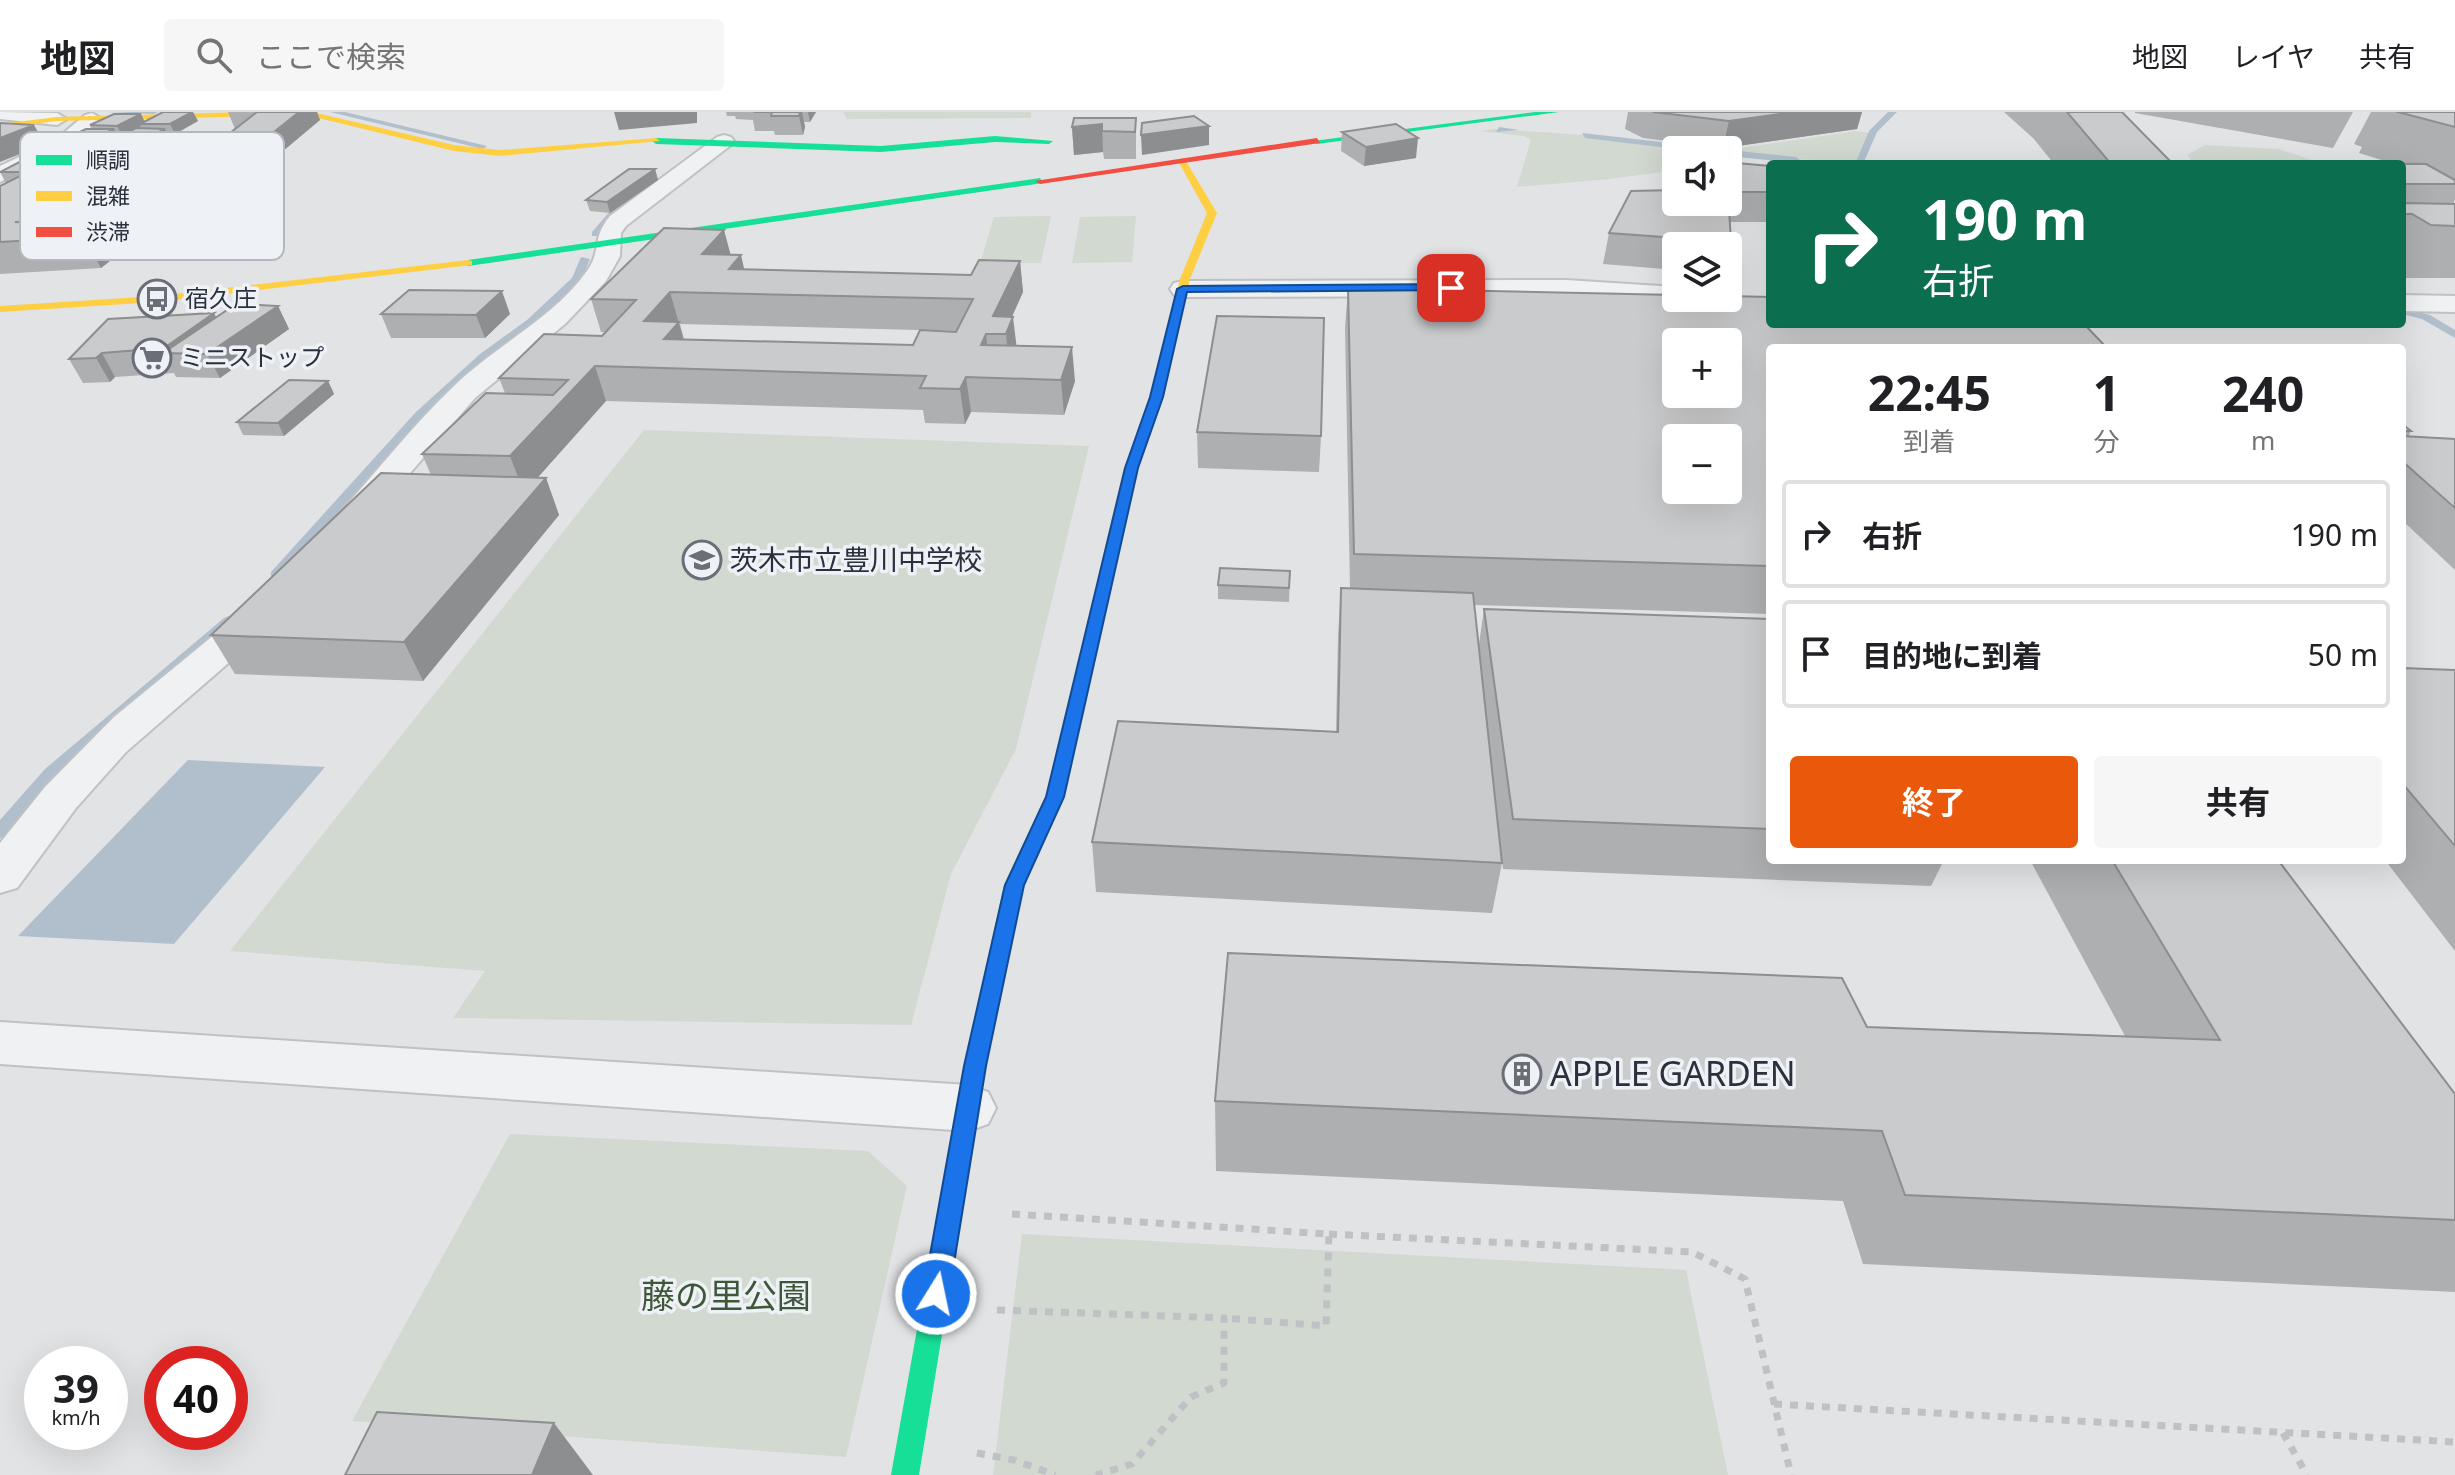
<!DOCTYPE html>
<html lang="ja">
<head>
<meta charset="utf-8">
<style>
  body { margin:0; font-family:"Noto Sans","Noto Sans JP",sans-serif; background:#f6f6f6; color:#202124; height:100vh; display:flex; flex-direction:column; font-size:30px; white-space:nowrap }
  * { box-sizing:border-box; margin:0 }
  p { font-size:26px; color:#757577 }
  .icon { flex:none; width:44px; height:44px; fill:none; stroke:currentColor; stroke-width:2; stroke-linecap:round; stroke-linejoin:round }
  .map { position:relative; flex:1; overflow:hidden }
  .sheet { position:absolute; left:1766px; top:232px; width:640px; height:520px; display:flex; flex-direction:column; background:#fff; border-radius:8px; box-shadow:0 8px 32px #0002 }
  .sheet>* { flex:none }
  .guide { position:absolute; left:1766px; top:48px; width:640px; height:168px; border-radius:8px; box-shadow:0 8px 32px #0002; background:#0b6e4f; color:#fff; overflow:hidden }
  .controls { position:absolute; left:1662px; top:24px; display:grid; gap:16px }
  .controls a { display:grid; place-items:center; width:80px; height:80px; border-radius:8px; background:#fff; box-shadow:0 8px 32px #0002; font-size:40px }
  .speed { position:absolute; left:24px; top:1234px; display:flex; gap:16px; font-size:40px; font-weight:700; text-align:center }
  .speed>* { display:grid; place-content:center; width:104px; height:104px; border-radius:50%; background:#fff; box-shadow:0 8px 32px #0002; line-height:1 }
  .speed small { font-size:20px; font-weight:400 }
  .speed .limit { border:12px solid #d22; background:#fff; color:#111 }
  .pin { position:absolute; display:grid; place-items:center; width:68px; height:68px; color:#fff; margin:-34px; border-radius:16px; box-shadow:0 4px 12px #0006 }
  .me { position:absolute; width:88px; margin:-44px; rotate:10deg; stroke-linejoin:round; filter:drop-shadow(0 0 6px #0008) }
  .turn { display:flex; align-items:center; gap:28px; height:168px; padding:0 24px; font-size:36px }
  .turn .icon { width:104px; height:104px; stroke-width:2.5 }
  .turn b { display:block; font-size:56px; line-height:68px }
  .eta { display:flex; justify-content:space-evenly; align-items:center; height:136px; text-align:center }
  .eta b { font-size:48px; font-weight:700; line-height:56px }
  .primary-button { display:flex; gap:16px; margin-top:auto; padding:16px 24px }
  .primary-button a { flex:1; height:92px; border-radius:8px; background:#ea580c; color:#fff; font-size:32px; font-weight:700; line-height:92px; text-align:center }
  .primary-button a+a { background:#f6f6f6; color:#202124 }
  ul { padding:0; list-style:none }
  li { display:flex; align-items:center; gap:24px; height:108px; margin:0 16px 12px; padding:0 8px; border:4px solid #e0e0e0; border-radius:8px }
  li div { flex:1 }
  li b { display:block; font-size:30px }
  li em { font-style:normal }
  header { display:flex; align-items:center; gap:48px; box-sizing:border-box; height:112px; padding:0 40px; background:#fff; border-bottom:2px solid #e0e0e0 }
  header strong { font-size:38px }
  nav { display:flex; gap:44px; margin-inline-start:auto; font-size:28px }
  .search { width:560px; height:72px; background:#f6f6f6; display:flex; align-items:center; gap:20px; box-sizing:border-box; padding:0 28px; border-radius:8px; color:#757577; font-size:30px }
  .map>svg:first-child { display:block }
  .green { fill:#d2d9d1 }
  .water { fill:#b1bfcd }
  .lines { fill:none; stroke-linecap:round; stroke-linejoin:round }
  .stream { fill:#b1bfcd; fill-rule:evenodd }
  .street-casing { stroke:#bfc1c3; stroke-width:4 }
  .path { stroke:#bfc1c5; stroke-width:7; stroke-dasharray:8 8; stroke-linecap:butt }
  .street { fill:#f0f1f2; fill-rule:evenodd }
  .fast { fill:#16e098; fill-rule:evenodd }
  .slow { fill:#ffcf43; fill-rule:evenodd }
  .jam { fill:#f24e42; fill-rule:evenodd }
  .wall { fill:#adafb0; fill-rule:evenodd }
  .shaded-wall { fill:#8d8e90 }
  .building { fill:#c9cbcd; stroke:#8d8e90; stroke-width:2; fill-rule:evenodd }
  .route { fill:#1a73e8; stroke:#114b97; stroke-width:2 }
  .labels { text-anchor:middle; stroke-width:7; stroke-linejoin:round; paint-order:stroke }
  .far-poi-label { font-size:24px; fill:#2a303c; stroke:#eef1f5; text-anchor:start }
  .poi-label { font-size:28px; fill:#2a303c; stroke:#eef1f5; text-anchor:start }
  .near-poi-label { font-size:34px; fill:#2a303c; stroke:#eef1f5; text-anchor:start }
  .near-park-label { font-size:34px; fill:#3e5738; stroke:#eef1f5 }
  .key { fill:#eef1f5; stroke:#b3b7be; stroke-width:2 }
  .key-label { font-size:22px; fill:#2a303c }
</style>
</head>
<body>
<header>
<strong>地図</strong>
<div class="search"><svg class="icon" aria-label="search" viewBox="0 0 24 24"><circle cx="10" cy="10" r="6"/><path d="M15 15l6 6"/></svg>ここで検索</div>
<nav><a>地図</a><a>レイヤ</a><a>共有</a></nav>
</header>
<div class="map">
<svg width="2455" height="1363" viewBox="0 0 2455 1363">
  <rect width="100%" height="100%" fill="#e1e3e5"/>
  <!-- green -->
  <path class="green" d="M843,0H1031V6L847,7Z
    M1494,17L1584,23L1701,38H1676V58L1610,67L1517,75L1531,28L1524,24L1480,19Z
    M1855,19L1869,21L1857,51L1794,47L1728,38Z
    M2205,33L2278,37L2325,52H2194L2187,43Z
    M1051,104L1041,151H980L994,105Z
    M1136,104L1132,150L1072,151L1080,105Z
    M644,318L1089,334L1016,637L951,762L911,913L453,906L485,859L230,839Z
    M510,1022L868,1039L907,1074L846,1345L352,1309Z
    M1022,1122L1686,1158L1728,1363H993Z"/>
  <!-- water -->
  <path class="water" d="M188,648L325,655L174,832L18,824Z"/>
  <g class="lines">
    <!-- stream -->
    <path class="stream" d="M107,0H158L154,2Z
      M330,0H345L487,34L483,37Z
      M1888,0H1897L1877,20L1863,52H1855L1869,19Z
      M1499,15L1519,18L1496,20Z
      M1582,21L1706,35L1710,38H1685L1585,26Z
      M1728,38L1796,45L1800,48L1796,51L1728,44Z
      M640,79L648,81L617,102L598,124H592V120L611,98Z
      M581,145L590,147L581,169L535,212L488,246L424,306L281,466H271V460L416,300L480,242L527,208L572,166Z
      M2402,196L2430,203L2455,218V226L2422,207L2402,202Z
      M229,504L234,506L237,509L234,512L57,665L7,725L0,726V708L45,657L224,506Z"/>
    <defs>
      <path id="street" d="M0,0L57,1L67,7L57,13L0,7Z
        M92,1L102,7L69,36L0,70V54L55,28L85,3Z
        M724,23L731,25L734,29L731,33L626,114L621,121L620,144L606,169L565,212L475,286L366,412L354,415L342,412L337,405L342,398C379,357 413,313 453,275C494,234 553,207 587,159C602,138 591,127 610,104L717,25Z
        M1566,168L1676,175V186H1687L1676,191L1566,184L1183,185L1174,183L1170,177L1174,171L1183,169Z
        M2402,183L2455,184V200L2402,199Z
        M266,488L279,491L285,499L279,507L126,640L76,696L17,776L0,781V731L45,675L114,605L253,491Z
        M0,910L968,973L988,980L996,996L988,1012L968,1019L0,952Z"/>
    </defs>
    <!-- street casing -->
    <use href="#street" class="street-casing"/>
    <!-- path -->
    <path class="path" d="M1012,1102L1329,1122L1326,1214L1224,1206
      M1329,1122L1692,1140L1745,1167L1791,1363
      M997,1198L1224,1206V1271L1191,1285L1132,1352L1096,1363
      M1774,1292L2455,1330
      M2283,1321L2307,1363
      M977,1341L1014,1348L1055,1363"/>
    <!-- street -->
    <use href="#street" class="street"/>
    <!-- fast -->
    <path class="fast" d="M1535,0H1559L1317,32L1313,29Z
      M995,24L1053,29L1049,32L995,30L881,40L656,32L652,29L656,26L881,34Z
      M1040,66L1043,71L468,154L463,151L468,148Z
      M1074,597L1082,602L1064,685L1024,773L986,954L919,1363H891L964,954L1004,773L1046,685L1066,602Z"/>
    <!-- slow -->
    <path class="slow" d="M246,0H312L454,33L500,38L656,26L660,29L500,44L454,39L306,3L57,9L0,16V12L57,5Z
      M1182,46L1186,49L1217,101L1190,167L1163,285L1138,356L1082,602L1074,607L1066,602L1124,356L1151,285L1180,167L1207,101L1178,49Z
      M468,148L472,149V153L157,190L0,200V194L157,184Z"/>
    <!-- jam -->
    <path class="jam" d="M1317,26L1320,31L1040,72L1035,69Z"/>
  </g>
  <!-- wall -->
  <path class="wall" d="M193,0L198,9L175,22H168L170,27L144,40H114L110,32L92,41L63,40L58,30L91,17L90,13L145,10Z
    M228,0H317L320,8L253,64L208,65L199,45L235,17Z
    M726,0H816L810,10H804L805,15L803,23H775L774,19H755L753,8L736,7L735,4H727Z
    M1628,0H1862L1857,17L1723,36L1643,26L1625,17Z
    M2004,0H2122L2173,52H2054L2034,27Z
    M2135,0H2353L2333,36L2135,1Z
    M2371,0H2455V88L2453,92H2455V166H2402V52H2343L2344,51H2391L2359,41L2362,35L2354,32Z
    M1136,6V47H1104L1103,40L1074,43L1072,15Z
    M1342,20L1416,46L1364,54L1341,39Z
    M70,44L72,47L108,55H131L139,71H159L173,100L111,139L115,145L101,156L0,162V74L6,71L0,60Z
    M1733,52L1770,54V110H1730L1731,130L1728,144V134H1676V158L1603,152L1609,121L1728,90V72Z
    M655,57L658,68L610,101L590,99L586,88Z
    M724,118L730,142L744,157L971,163L1020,149L1023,180L1012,205L1016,234L1075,269L1064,303L971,300L965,312L925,311L923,298L606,289L537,366H546L559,403L423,569L235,562L211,523L431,363L422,342L505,281L499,266L602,224L605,220H601L591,187ZM680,212L957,219L913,233L684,227Z
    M1348,176L1770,236V502L1474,493L1479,532L1484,497L1770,507V748H1944L1931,774L1503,757L1497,708L1502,751L1492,801L1096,780L1092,730L1336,620L1338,523L1341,476H1350L1345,216Z
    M278,194L289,217L220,266L176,265L174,261L115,265L110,270L83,271L69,247L216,206Z
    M381,202H510L485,226H391Z
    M328,269L334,282L284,324L243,323L237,310Z
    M2402,312L2411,319L2408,325L2455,326V458L2402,408Z
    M1197,320L1321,324L1319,360L1198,356Z
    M1290,459L1289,490L1218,487V473Z
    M2402,556L2455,558V839L2385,748H2402Z
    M2030,748H2278L2455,1108V1180L1863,1152L1843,1089L1216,1059L1215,989L1867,915L2125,924Z"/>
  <!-- shaded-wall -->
  <path class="shaded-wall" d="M193,0L198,9L175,22L170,12Z
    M299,0H317L320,8L253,64L244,44Z
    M614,0H697V11L619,18Z
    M800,0H802L805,15L803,23L799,4Z
    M808,0H816L810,10Z
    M1794,0H1862L1857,17L1723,36L1729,9Z
    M141,2L146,12H140L141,14L122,24L117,14Z
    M1102,12L1103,40L1074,43L1072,15Z
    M34,13L45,32L0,50V26Z
    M1209,14V33L1142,43L1141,23Z
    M114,17L119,27L109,30L110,32L92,41L87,30Z
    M165,17L170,27L144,40L139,30Z
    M1418,26L1416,46L1364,54L1366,35Z
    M70,44L76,54L38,60Z
    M104,47L110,58L81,59Z
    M131,55L144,80L159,71L173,100L112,139L96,108L101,71Z
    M655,57L658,68L610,101L607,90Z
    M98,115L115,145L101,156L84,125Z
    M724,118L732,148L702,142Z
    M741,143L748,174L729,157Z
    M1020,149L1023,180L1004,222L993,204Z
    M502,179L510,202L485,226L476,203Z
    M670,180L688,243L677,257L644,209Z
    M278,194L289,217L220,266L207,242Z
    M214,201L226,224L166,241L164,236Z
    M1013,205L1017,238L1009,256L1006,222Z
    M986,222L990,256L985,266L981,233Z
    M1072,235L1075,269L1064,303L1061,268Z
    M102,241L115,265L110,270L96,246Z
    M595,254L606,289L524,381L510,344Z
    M966,265L971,300L965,312L960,277Z
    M328,269L334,282L284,324L278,311Z
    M546,366L559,403L423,569L404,530Z
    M554,1311L593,1363H532Z"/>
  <!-- building -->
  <path class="building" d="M163,0H192L170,12H140Z
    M257,0H299L244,44L199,45Z
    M754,0H800L799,4H771L772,0Z
    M1653,0H1794L1729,9Z
    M2067,0H2122L2173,52H2111Z
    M2396,0H2455V15L2398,0Z
    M114,2H141L117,14L90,13Z
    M1194,4L1209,14L1141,23L1142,11Z
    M1074,6H1136L1135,20L1102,19V12L1072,15Z
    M0,11L34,13L0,26Z
    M1396,12L1418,26L1366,35L1342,20Z
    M136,16L165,17L139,30H109Z
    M86,17H114L87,30H58Z
    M33,43L70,44L49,55H38L27,60H0Z
    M1736,51L1770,54V80H1728V74L1735,72L1733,52Z
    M2344,51L2426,52L2455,68V72H2402V52H2346Z
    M38,55H131L101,71H159L96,108L15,110L98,115L84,125L0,130V74Z
    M629,57H655L607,90L586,88Z
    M1676,78V90H1728V81L1731,130L1609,121L1631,79Z
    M2402,91L2455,92V114L2431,113L2412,102H2402Z
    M664,116L724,118L702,142L741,143L729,157L971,163L979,148L1020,149L993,204L1013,205L1006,222H986L981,233L1072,235L1061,268L966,265L960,277L920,276L926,264L595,254L510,344L422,342L486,281L553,283L568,268L499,266L544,222L602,224L636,188L591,187ZM670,180L973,187L956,220L920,218L913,233L664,227L679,210L644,209Z
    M1348,176L1676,183V186H1728V184L1770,185V212H2084L2107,236H1770V454L1354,442ZM1676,230H1728V282H1676ZM1676,326H1728V378H1676Z
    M409,178L502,179L476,203L381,202Z
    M236,192L278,194L207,242L163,241Z
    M214,201L164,236L102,241L96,246L69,247L108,207Z
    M1217,204L1324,206L1321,324L1197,320Z
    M289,268L328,269L278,311L237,310Z
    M2402,312L2411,319H2402Z
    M2402,324L2455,327V396L2402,349Z
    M381,361L546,366L404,530L211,523Z
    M1220,456L1290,459L1289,476L1218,473Z
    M1341,476L1473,481L1502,751L1092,730L1118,609L1338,620Z
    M1484,497L1770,507V717L1513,707Z
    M2402,556L2455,558V734L2402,671Z
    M2112,748H2278L2455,982V1108L1905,1083L1882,1019L1215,989L1228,841L1842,866L1867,915L2220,928Z
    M377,1300L554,1311L532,1363H345Z"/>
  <!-- route -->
  <path class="route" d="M1451,172L1455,173V178L1187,180L1163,285L1138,356L1064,685L1024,773L986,954L949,1182L945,1190L936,1194L927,1190L923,1182L964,954L1005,773L1046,685L1125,356L1150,285L1177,177L1183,174Z"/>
  <!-- icons -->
  <defs>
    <symbol id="bus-ring" viewBox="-11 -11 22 22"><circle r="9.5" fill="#eef1f5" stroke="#6a6f77" stroke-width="1.5"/><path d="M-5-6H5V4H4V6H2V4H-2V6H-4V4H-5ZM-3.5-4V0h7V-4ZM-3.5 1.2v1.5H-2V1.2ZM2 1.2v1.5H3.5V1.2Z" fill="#6a6f77"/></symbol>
    <symbol id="supermarket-ring" viewBox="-11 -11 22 22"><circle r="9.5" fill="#eef1f5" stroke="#6a6f77" stroke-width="1.5"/><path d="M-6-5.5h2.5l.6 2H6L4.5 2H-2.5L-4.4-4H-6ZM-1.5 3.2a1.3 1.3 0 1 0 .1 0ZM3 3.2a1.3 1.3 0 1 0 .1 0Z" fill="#6a6f77"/></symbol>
    <symbol id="school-ring" viewBox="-11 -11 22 22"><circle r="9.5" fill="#eef1f5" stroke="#6a6f77" stroke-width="1.5"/><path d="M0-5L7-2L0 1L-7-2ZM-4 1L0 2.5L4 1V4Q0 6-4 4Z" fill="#6a6f77"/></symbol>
    <symbol id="building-ring" viewBox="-11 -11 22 22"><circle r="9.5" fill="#eef1f5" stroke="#6a6f77" stroke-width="1.5"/><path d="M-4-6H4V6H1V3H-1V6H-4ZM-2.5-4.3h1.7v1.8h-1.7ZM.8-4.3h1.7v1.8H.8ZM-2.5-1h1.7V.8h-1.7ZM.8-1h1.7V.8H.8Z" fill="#6a6f77"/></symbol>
  </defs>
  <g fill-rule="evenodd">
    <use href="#bus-ring" x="135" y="165" width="44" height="44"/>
    <use href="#supermarket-ring" x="130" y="224" width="44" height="44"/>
    <use href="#school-ring" x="680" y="426" width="44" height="44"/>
    <use href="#building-ring" x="1500" y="940" width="44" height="44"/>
  </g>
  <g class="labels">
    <!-- far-poi labels -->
    <g class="far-poi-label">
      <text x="185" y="195">宿久庄</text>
      <text x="180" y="254">ミニストップ</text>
    </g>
    <!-- poi labels -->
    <g class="poi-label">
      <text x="730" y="458">茨木市立豊川中学校</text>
    </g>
    <!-- near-poi labels -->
    <g class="near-poi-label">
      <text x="1550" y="974">APPLE GARDEN</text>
    </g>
    <!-- near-park labels -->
    <g class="near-park-label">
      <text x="726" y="1196">藤の里公園</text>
    </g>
  </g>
  <!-- legend -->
  <rect x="20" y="20" width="264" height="128" rx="12" class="key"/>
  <rect x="36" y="43" width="36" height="10" fill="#16e098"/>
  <rect x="36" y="79" width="36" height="10" fill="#ffcf43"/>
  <rect x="36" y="115" width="36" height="10" fill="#f24e42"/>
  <g class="key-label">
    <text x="86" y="56">順調</text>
    <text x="86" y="92">混雑</text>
    <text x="86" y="128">渋滞</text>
  </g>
</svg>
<div class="controls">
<a><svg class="icon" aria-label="sound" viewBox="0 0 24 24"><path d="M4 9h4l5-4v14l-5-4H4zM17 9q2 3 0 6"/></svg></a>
<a><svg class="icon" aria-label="layers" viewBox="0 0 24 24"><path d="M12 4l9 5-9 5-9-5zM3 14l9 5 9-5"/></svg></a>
<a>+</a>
<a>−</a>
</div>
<div class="speed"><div>39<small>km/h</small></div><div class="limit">40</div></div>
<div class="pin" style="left:1451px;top:176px;background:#d93025"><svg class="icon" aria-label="arrive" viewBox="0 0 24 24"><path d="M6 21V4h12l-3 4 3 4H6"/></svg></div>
<svg class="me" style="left:936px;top:1182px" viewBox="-20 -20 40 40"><circle r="17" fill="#1a73e8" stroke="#fff" stroke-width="3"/><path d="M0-11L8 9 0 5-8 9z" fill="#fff"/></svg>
<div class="guide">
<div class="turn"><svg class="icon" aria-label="right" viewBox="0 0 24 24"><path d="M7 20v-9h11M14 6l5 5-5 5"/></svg><div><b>190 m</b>右折</div></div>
</div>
<section class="sheet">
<div class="eta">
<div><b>22:45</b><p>到着</p></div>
<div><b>1</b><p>分</p></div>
<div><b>240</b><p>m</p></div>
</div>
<ul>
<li><svg class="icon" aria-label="right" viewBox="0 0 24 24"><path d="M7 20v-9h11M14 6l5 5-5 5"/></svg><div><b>右折</b></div><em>190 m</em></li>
<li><svg class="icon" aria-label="arrive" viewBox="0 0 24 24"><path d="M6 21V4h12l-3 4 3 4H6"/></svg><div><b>目的地に到着</b></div><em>50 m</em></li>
</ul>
<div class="primary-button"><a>終了</a><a>共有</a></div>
</section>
</div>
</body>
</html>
